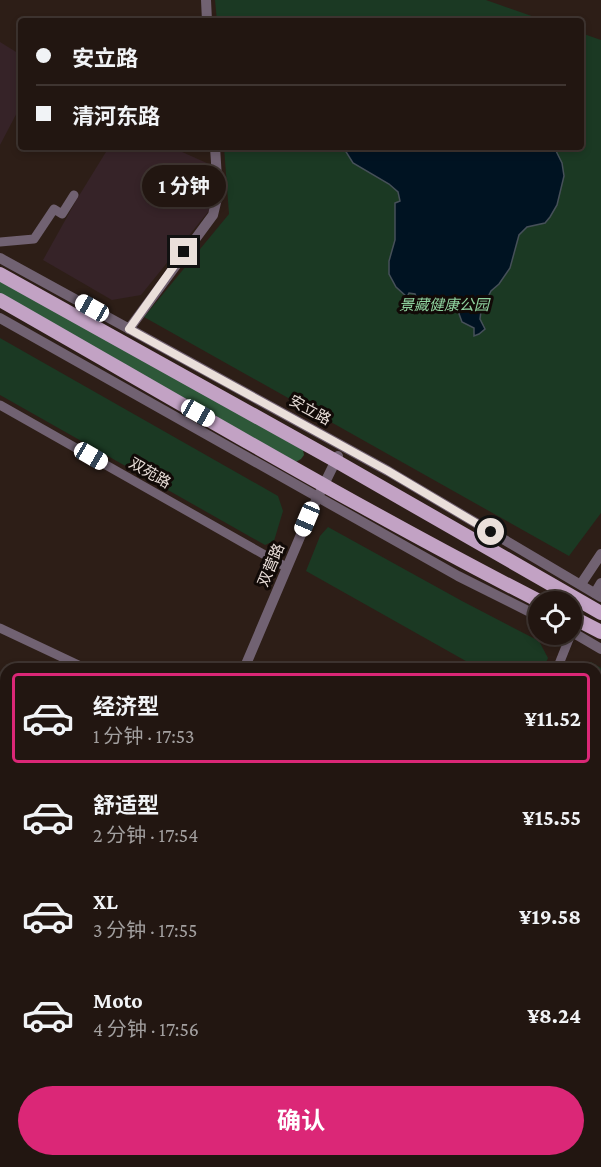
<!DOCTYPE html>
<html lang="zh">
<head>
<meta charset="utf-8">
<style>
  body { margin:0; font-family:"Crimson Pro","Noto Sans SC",serif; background:#2e231f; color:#f1f3f6; height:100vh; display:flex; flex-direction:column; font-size:22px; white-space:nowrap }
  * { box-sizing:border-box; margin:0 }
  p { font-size:20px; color:#a29f9f }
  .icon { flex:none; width:33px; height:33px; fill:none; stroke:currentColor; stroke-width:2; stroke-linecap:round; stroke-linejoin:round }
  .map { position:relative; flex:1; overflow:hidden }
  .panel { position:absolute; left:0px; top:663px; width:602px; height:504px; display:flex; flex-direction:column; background:#221611; border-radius:18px 18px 0 0; box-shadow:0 3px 9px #0003,0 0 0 2px #3f3531 }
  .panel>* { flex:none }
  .hud { position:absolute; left:18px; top:18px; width:566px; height:132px; border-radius:6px; box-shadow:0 3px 9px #0003,0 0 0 2px #3f3531; display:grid; align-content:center; height:132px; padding:0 18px; background:#221611 }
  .tools { position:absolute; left:528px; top:591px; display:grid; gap:12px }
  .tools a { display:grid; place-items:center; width:54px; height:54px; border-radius:50%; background:#221611; box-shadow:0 3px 9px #0003,0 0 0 2px #3f3531; font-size:30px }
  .end { position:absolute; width:27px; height:27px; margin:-14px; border:8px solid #eadfda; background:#111; box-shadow:0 0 0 3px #111 }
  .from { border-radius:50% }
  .bubble { position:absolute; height:42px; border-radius:21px; background:#221611; box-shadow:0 3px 9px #0003,0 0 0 2px #3f3531; font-size:20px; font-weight:700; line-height:42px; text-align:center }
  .car { position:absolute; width:18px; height:36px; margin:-18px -9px; border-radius:8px; box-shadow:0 0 4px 2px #0007; background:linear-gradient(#fff 24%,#345 0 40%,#fff 0 76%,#345 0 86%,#fff 0) }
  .hud b { display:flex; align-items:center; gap:21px; height:57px; font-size:22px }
  .hud b+b { border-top:2px solid #3f3531 }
  .hud i { width:15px; height:15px; background:#f1f3f6 }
  ul { padding:10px 0 0; list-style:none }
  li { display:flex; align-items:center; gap:18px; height:90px; margin:0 12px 9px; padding:0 6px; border:3px solid transparent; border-radius:6px }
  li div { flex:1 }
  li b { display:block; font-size:22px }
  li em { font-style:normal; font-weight:700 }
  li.current { border-color:#db2777 }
  li>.icon { width:54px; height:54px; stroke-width:1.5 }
  .action { display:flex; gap:12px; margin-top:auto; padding:12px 18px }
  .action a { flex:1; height:69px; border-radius:36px; background:#db2777; color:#fff; font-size:24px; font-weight:700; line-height:69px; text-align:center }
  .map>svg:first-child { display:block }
  .commercial { fill:#362328 }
  .green { fill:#1b3923 }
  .forest { fill:#2e5839 }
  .water { fill:#001322; stroke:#465059; stroke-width:1.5 }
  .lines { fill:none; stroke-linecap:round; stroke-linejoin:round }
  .minor { stroke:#716272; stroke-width:9 }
  .tertiary { stroke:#716272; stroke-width:10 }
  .primary { stroke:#c2a2c4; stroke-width:14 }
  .rail { stroke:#afa39d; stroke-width:2 }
  .route { stroke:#eadfda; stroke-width:8 }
  .labels { text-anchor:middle; stroke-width:6; stroke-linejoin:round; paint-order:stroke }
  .park-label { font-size:15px; font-style:italic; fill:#8fd29f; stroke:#110a07 }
  .street-label { font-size:15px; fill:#eadfda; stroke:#110a07 }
</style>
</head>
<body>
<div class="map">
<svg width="601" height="1167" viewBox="0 0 601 1167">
  <rect width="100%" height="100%" fill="#2d1e17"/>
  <g class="commercial">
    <path d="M0 42 21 55V105L0 145Z"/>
    <path d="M109 147H171L209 164 212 207 141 295 112 300 43 260 77 199Z"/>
    <path d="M292 1161H366L365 1167H312Z"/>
    <path d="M378 1161H424L423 1167H376Z"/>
    <path d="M432 1161H563L561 1167H430Z"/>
  </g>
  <g class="green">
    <path d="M215 0H486L546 21H217Z"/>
    <path d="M581 33 601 40V513L569 556 144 317 229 214 224 147H580Z"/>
    <path d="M0 338 278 496 283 511 274 541 265 545 0 395Z"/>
    <path d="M328 527 462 601 539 641 548 658 543 669H480L306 571 320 536Z"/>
    <path d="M591 662 601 668V735L596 732V669H571L572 667Z"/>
  </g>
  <path class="forest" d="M0 279 303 450 304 455 301 459 296 462 0 296Z"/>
  <path class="water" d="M343 147H554L562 163 564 176 557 205 550 217 545 223 527 227 519 235 510 268 499 284 491 291 481 311 480 319 485 329 479 334 474 336V328L462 322 458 311 447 301 436 298 417 299 415 294 409 293 407 297 396 287 389 274V261L395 240V203L400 201 398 192 389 184 353 163Z"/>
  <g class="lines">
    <g class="minor">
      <path d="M0 242 34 239 54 209 62 214 74 195"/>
      <path d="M0 405 286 567"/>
      <path d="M0 628 87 669"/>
      <path d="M557 669 571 634"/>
      <path d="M254 1161 274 1167"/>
      <path d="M156 1167 158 1161"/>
      <path d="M429 1167 431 1161"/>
    </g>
    <g class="tertiary">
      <path d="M206 0 207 21"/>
      <path d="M0 258 388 471 601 597"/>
      <path d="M0 318 458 576 538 616"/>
      <path d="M129 329 213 215 218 194 215 147"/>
      <path d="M581 584 601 554"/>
      <path d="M595 593 601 583"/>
      <path d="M572 632 601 649"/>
      <path d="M244 669 311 511 338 456"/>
      <path d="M596 1096 601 1073"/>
      <path d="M596 1139 601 1116"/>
      <path d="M67 1167 69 1161"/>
      <path d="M579 1167 580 1161"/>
      <path d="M589 1167 590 1161"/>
    </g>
    <g class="primary">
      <path d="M0 274 336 461 601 613"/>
      <path d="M0 300C179 402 357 508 541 602"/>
      <path d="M572 617 601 632"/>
      <path d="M0 937 6 936"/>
      <path d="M0 973 6 972"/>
      <path d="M596 1026H601"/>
      <path d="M596 1059 601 1060"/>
    </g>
    <g class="rail">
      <path d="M0 953 6 952"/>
      <path d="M596 1047H601"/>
    </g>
  </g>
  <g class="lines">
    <path class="route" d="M184 252 129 329 388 471 491 532"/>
  </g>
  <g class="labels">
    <g class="park-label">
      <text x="444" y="310">景藏健康公园</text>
    </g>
    <g class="street-label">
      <text transform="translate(310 410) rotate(29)" y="5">安立路</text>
      <text transform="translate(150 473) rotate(30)" y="5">双苑路</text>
      <text transform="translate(271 565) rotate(-67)" y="5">双营路</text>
    </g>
  </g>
</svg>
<div class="tools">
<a><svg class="icon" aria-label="locate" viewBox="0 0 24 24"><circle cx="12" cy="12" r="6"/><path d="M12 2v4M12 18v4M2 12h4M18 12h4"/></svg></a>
</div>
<i class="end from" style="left:491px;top:532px"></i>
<i class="end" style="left:184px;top:252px"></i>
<div class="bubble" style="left:142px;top:165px;width:84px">1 分钟</div>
<i class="car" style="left:92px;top:308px;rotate:299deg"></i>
<i class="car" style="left:198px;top:413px;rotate:119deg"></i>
<i class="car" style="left:91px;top:456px;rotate:120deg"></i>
<i class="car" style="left:307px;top:519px;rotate:203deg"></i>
<div class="hud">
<b><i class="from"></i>安立路</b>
<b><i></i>清河东路</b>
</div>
<section class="panel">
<ul>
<li class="current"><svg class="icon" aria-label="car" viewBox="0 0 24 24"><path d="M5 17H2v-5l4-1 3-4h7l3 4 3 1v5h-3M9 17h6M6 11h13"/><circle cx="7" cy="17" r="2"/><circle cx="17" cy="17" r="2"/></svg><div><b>经济型</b><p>1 分钟 · 17:53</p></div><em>¥11.52</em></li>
<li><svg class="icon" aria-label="car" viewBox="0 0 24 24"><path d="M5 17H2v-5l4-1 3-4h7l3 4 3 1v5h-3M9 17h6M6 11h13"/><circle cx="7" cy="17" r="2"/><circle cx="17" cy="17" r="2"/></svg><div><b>舒适型</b><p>2 分钟 · 17:54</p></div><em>¥15.55</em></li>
<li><svg class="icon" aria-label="car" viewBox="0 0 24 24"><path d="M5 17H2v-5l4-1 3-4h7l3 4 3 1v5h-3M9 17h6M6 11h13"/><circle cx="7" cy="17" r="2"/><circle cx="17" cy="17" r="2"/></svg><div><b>XL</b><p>3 分钟 · 17:55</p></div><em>¥19.58</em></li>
<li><svg class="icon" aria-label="car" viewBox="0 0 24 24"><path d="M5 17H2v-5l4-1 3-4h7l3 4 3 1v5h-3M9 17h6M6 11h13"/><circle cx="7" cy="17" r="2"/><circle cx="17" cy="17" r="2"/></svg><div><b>Moto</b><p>4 分钟 · 17:56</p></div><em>¥8.24</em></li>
</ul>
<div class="action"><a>确认</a></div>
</section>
</div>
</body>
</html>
